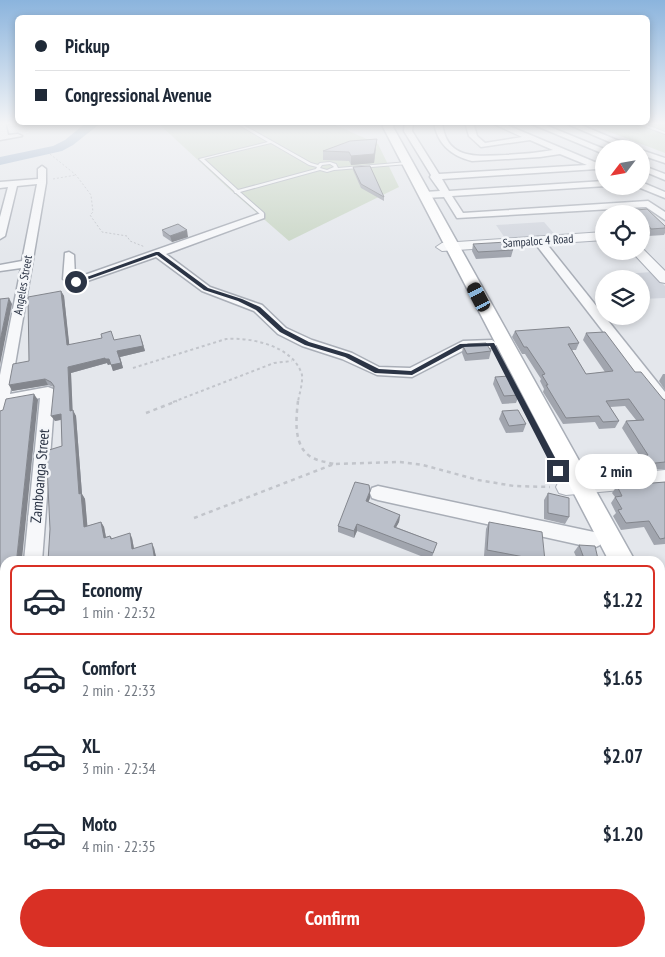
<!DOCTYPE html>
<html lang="en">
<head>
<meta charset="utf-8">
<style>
  body { margin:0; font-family:"PT Sans Narrow",sans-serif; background:#f6f6f7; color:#1f2937; height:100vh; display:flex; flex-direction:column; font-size:19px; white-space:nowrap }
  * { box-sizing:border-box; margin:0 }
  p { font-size:16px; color:#747a83 }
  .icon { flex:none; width:28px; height:28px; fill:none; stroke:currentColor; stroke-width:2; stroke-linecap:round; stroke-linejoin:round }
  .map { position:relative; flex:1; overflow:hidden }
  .sheet { position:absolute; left:0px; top:556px; width:665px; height:401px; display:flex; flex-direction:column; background:#fff; border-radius:15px 15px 0 0; box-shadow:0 2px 8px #0003 }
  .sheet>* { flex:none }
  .hud { position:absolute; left:15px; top:15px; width:635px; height:110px; border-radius:8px; box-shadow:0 2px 8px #0003; display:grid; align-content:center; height:110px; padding:0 20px; background:#fff }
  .needle { width:32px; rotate:239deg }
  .fabs { position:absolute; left:595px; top:140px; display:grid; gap:10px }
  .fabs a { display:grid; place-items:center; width:55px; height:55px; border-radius:50%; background:#fff; box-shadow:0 2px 8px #0003; font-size:25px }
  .end { position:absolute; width:22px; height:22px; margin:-11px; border:6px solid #2b3445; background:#fff; box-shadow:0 0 0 2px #fff }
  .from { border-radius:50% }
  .bubble { position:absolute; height:35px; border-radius:18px; background:#fff; box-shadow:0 2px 8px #0003; font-size:16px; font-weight:800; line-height:35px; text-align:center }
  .car { position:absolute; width:15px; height:30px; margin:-15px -8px; border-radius:6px; box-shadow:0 0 4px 1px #0007; background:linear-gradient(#222 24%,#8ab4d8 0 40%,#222 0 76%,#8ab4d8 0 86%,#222 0) }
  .hud b { display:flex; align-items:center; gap:18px; height:48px; font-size:19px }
  .hud b+b { border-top:1px solid #e0e1e3 }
  .hud i { width:12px; height:12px; background:#1f2937 }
  ul { padding:9px 0 0; list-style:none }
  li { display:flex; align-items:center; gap:15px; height:70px; margin:0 10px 8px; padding:0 10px; border:2px solid transparent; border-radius:8px }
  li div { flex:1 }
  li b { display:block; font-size:19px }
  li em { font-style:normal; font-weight:800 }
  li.active { border-color:#d93025 }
  li>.icon { width:45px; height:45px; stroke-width:1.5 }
  .action { display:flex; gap:10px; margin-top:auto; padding:10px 20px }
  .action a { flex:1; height:58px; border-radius:30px; background:#d93025; color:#fff; font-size:20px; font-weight:800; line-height:58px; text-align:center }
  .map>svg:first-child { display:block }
  .built { fill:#d2d6de }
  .green { fill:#c9d6c5 }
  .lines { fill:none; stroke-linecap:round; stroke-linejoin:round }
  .river { fill:#9fb4cc; fill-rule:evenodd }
  .service-casing { stroke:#a9aeb7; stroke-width:2 }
  .minor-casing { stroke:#a9aeb7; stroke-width:3 }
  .tertiary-casing { stroke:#a9aeb7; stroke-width:2 }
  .secondary-casing { stroke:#a9aeb7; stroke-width:3 }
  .path-far2 { stroke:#c2c5cb; stroke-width:1; stroke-dasharray:2 2; stroke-linecap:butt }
  .path-far1 { stroke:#c2c5cb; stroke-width:2; stroke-dasharray:3 3; stroke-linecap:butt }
  .path { stroke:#c2c5cb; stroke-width:2.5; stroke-dasharray:4 4; stroke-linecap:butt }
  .service { fill:#f7f8fa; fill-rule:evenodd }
  .minor { fill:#f7f8fa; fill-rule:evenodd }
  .tertiary { fill:#f7f8fa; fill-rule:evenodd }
  .secondary { fill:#fff; fill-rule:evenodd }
  .wall { fill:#a1a5ae }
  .shaded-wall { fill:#83868d }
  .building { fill:#bbc0ca; stroke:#83868d }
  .route { fill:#2b3445 }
  .labels { text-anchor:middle; stroke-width:5; stroke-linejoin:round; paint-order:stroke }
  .far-street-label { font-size:12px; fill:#2b3445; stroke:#f4f6f9 }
  .street-label { font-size:15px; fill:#2b3445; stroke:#f4f6f9 }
</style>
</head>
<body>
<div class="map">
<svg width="665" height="957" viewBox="0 0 665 957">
  <rect width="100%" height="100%" fill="#e4e7ec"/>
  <g class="built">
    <path d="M544 222 557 237 507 241 496 225Z"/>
    <path d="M651 272 665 286V298L641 299V279H615L612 275Z"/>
  </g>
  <g class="green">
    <path d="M665 122V153L586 123Z"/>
    <path d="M158 123H331L378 144 399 187 289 241 228 188Z"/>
  </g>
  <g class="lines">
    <path class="river" d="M87 122H102L73 145 62 151 0 165V157L53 146 65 140Z"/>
    <g class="service-casing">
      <g id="service">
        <path d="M224 122H241L240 123 311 163 318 165 320 163 330 162 336 164 338 168 408 162 410 163 408 164 334 170 327 172 320 170 240 192 264 213 263 216 261 217 259 216 260 214 236 193H235L234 191 199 159 268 142 236 123ZM271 143 309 165 317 167 316 169 238 190 204 159ZM330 164 333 166 334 167 327 170 320 168 322 165Z"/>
        <path d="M633 122H639L665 132V134Z"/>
        <path d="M402 952H415L414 957H400Z"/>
      </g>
    </g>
    <g class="minor-casing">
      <g id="minor">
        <path d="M0 122H5L8 135 18 134 22 136 0 140Z"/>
        <path d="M405 122H413L412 131 439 174 587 165 560 154 540 157 472 161C452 156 437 144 434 122H442C446 161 477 156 506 155 521 154 537 153 553 150L530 140 481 147 469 136 465 122H473L477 136 485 143 522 137 490 122H500L597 163 601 167 597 169 442 179 449 191 604 181V186H606L452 196 463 213 648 201 665 212V220L646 207 457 218 444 197 425 198 420 195 425 192 440 191 430 177 431 175 404 131Z"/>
        <path d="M527 122H538L604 149V154Z"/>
        <path d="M563 122H574L638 149H626Z"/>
        <path d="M641 150 665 158V163L641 155Z"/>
        <path d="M641 165 665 174V180L641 170Z"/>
        <path d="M42 166 46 169V183L10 394 48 387 53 389 55 392 42 561H24L40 398 9 404 5 416 0 417V375L21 268 0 271V265L22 261 37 184 17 186 5 236 0 239V217L8 187 0 188V182L38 179V169Z"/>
        <path d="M641 182 665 192V198L638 187 641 186Z"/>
        <path d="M261 213 264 214V218L166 254 210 287 262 305 286 328 312 340 352 353 379 367 410 368 463 341 492 340 498 344 492 348 466 349 412 377 377 375 342 359 302 346 278 334 254 311 202 291 156 257 76 285 63 279 65 253 69 252 74 255 75 277 76 278Z"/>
        <path d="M538 237 542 238 665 392V407L660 405 534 242V238Z"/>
        <path d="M378 486 594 532 600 535 603 540 600 545 594 548 378 500 372 498 370 493 372 488Z"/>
        <path d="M5 646V666L0 667V647Z"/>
        <path d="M5 876V908L0 910V878Z"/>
        <path d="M141 952H176L178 957H143Z"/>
      </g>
    </g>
    <g class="tertiary-casing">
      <g id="tertiary">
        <path d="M604 232V240L442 251 436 247 442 243Z"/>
        <path d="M642 248 665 271V283L660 282 631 251H641Z"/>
        <path d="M665 470V486L566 495 559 493 556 487 559 481 566 479Z"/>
      </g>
    </g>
    <g class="secondary-casing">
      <g id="secondary">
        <path d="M384 122H394L393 127 635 561H609L383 127Z"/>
        <path d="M660 619 665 621V686L660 684Z"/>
      </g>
    </g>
    <g class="path-far2">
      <path d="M50 154 76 175 91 195 93 212 90 215 102 232 127 236 130 241 145 247"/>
      <path d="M53 179 76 175"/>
    </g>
    <g class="path-far1">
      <path d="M133 368 226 339C251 337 294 346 302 375 303 383 299 395 298 402"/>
      <path d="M173 402 274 363 292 361"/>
    </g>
    <g class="path">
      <path d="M298 401C296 419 293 446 311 457 318 461 326 462 334 464"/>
      <path d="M146 413 177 401"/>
      <path d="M194 518 334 464 400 462 423 465 478 480 514 486 550 487"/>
    </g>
    <use href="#service" class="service"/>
    <use href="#minor" class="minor"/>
    <use href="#tertiary" class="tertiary"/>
    <use href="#secondary" class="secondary"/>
  </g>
  <g class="wall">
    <path d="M376 148 374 163 351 165 349 161 323 160V151Z"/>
    <path d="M353 167 384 197V201L361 188 353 170Z"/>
    <path d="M647 209 665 226V233L664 235 648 236 645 233H641V214H605L606 213Z"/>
    <path d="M162 230 188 237 172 242 163 236Z"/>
    <path d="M473 244 513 250 511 257 476 259 472 251Z"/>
    <path d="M61 291 64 296 69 345 114 340H142L145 351 120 357 123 368 113 371 111 364 108 365 107 363 71 373 72 410 76 416 82 494 85 499 87 526 101 522 104 527 106 537 110 536 112 538H132L134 549 154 548 157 561H48L62 446 61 420 55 421 54 387 48 385 12 391 29 361Z"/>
    <path d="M515 331 579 343 576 350H572L586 374 605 372 583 340 586 333 635 372 663 399 665 400V469L642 470 636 463 640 457 622 428 626 421 636 420 625 406 610 407 619 421 615 428 599 429 595 422 563 424 543 392 544 389 540 381 541 379 525 354H522L512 337Z"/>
    <path d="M463 346 491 351 489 359 465 361 462 353Z"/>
    <path d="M663 374H665V390L659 381Z"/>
    <path d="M495 377 519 395 516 403 502 404 493 384Z"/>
    <path d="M502 411 526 424 523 432 506 433 499 419Z"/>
    <path d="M665 482V544L654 545 644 527 621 530 613 516 616 513 611 503 615 497 612 493 617 486Z"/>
    <path d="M548 493 569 517 565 524 544 519V500Z"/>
    <path d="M370 498 368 502 400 515 399 522 396 527 437 543 431 560 357 531 354 538 338 532V526Z"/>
    <path d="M489 522 545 561H509L484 556 486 529Z"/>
    <path d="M579 545 598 559 608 561H578L574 552Z"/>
    <path d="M665 688V767H662L660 762V689Z"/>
  </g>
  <g class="shaded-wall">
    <path d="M377 139 374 163 351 165V156Z"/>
    <path d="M187 230 188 237 172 242 170 236Z"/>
    <path d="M61 291 64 296 70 351 67 345Z"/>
    <path d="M9 298 12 304 0 365V341Z"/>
    <path d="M140 335 145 351 120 357 123 368 113 371 111 365 117 351Z"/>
    <path d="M105 358 109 359 111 364 108 365 107 363 71 373 73 417 70 411 68 367Z"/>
    <path d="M45 379 48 385 12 391 9 385Z"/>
    <path d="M34 394 38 400 22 559 24 561H21L17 556Z"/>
    <path d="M73 410 76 416 82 494 85 499 88 532 84 527 79 494Z"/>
    <path d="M61 414 64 419 55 421 51 416Z"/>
    <path d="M370 491V498L366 508V501Z"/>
    <path d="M400 515 399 522 393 533 394 527Z"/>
    <path d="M101 522 104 527 107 543 104 538Z"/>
    <path d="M357 524V531L354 538V531Z"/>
    <path d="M130 533 132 538 135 554 132 549Z"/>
    <path d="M152 543 154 548 157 561H155Z"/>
    <path d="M5 637V643L0 644V638Z"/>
    <path d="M5 692V752L0 799V736Z"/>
    <path d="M0 940 5 943V950L0 947Z"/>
    <path d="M9 952H21L29 957H17Z"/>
    <path d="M130 952H139L141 957H135Z"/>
    <path d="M237 952H244L254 957H248Z"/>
  </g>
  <g class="building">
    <path d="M377 139 374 154 351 156 349 152 323 151 350 141Z"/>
    <path d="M370 166 384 197 361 184 353 167Z"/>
    <path d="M647 209 665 226V228L651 229 649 226 641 227V214H607L606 213Z"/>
    <path d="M178 224 187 230 170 236 162 230Z"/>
    <path d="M507 242 513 250 478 252 473 244Z"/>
    <path d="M61 291 67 345 102 338 101 334 111 331 114 340 140 335 143 346 117 351 121 363 111 365 109 359H105V358L68 367 70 411 73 410 79 494 81 493 84 527 101 522 104 538 110 536 111 539 130 533 132 549 152 543 155 561H48L50 529 47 466 49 450 62 446 61 414 51 416 54 386 51 382 45 379 9 385 13 364 29 361 28 297Z"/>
    <path d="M9 298 0 341V299Z"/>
    <path d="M569 327 579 343 568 344 586 374 613 371 586 333 605 332 635 372H641L663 399 665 400V462L646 464 641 456 648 455 626 421 644 420 629 399 606 401 619 421 603 422 599 416 566 418 546 385H548L542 375 545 374 527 347H524L515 331Z"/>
    <path d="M486 343 491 351 467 354 463 346 468 344Z"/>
    <path d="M509 376 519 395 504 396 495 377Z"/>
    <path d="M34 394 17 556 21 558V561H5V637L0 638V411L3 410 6 399Z"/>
    <path d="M518 410 526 424 509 426 502 411Z"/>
    <path d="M355 482 369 485 370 491 366 501 400 515 394 527 437 543 433 553 357 524 354 531 338 526Z"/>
    <path d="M665 482V538L660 539 649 521 626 523 618 510 622 509 615 497 622 496 617 486Z"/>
    <path d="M548 493 569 498V517L548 513Z"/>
    <path d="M489 522 542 532 545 561H524V557L487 550Z"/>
    <path d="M579 545 595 546 598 559H607L608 561H585Z"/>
    <path d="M5 661V692L0 736V663Z"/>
    <path d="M665 688V752L660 741H663L660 731V712H662L660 708V689Z"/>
    <path d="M5 898V916L0 913V906Z"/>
    <path d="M0 947 5 950V952H9L17 957H0Z"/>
    <path d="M86 952H130L133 954 135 957H84Z"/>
    <path d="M173 952H237L248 957H174Z"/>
  </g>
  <linearGradient id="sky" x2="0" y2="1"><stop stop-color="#8bb4dd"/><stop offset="0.48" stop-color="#f3f4f6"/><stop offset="1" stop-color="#f3f4f6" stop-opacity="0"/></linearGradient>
  <rect width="665" height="256" fill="url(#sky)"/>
  <path class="route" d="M156 252H159L208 288 242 299 260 307 284 329 309 342 349 354 379 369 411 371 460 344 494 343 562 471 561 473H555L490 346 464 347 412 375 375 373 345 357 305 345 280 332 256 310 238 301 204 290 157 255 78 283 73 282Z"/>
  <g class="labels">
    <g class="far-street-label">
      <text transform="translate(538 241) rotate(-4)" y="4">Sampaloc 4 Road</text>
      <text transform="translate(23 285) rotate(-80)" y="4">Angeles Street</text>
    </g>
    <g class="street-label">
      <text transform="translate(40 476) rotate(-85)" y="5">Zamboanga Street</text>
    </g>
  </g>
</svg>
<div class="fabs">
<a><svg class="needle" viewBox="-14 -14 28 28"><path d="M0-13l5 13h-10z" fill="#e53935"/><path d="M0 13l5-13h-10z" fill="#747a83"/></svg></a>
<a><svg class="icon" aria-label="locate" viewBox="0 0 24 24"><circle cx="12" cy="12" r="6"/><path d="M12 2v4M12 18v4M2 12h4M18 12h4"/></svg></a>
<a><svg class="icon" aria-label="layers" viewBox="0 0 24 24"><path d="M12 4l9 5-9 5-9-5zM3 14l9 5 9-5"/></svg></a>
</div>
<i class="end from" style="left:76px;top:282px"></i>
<i class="end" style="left:558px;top:471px"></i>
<div class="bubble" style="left:575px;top:454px;width:82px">2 min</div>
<i class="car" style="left:479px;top:297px;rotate:332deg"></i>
<div class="hud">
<b><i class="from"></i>Pickup</b>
<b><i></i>Congressional Avenue</b>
</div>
<section class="sheet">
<ul>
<li class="active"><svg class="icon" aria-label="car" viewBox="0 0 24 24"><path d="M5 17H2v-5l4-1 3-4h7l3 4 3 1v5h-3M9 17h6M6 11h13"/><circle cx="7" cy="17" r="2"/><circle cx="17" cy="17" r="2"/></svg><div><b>Economy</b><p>1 min · 22:32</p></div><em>$1.22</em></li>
<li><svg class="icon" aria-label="car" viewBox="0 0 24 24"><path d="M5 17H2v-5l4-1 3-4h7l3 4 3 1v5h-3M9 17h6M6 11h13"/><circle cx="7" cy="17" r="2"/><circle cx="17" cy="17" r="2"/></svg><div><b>Comfort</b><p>2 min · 22:33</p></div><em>$1.65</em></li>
<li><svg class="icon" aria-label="car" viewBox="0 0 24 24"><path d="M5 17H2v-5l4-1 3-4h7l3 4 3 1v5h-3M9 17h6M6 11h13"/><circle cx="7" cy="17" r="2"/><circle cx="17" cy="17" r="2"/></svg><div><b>XL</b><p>3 min · 22:34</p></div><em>$2.07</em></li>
<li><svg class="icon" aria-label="car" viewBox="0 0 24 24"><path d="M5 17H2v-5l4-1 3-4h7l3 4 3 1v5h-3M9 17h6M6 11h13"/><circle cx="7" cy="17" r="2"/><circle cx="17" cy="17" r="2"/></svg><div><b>Moto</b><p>4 min · 22:35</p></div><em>$1.20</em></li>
</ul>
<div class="action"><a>Confirm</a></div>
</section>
</div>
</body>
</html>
